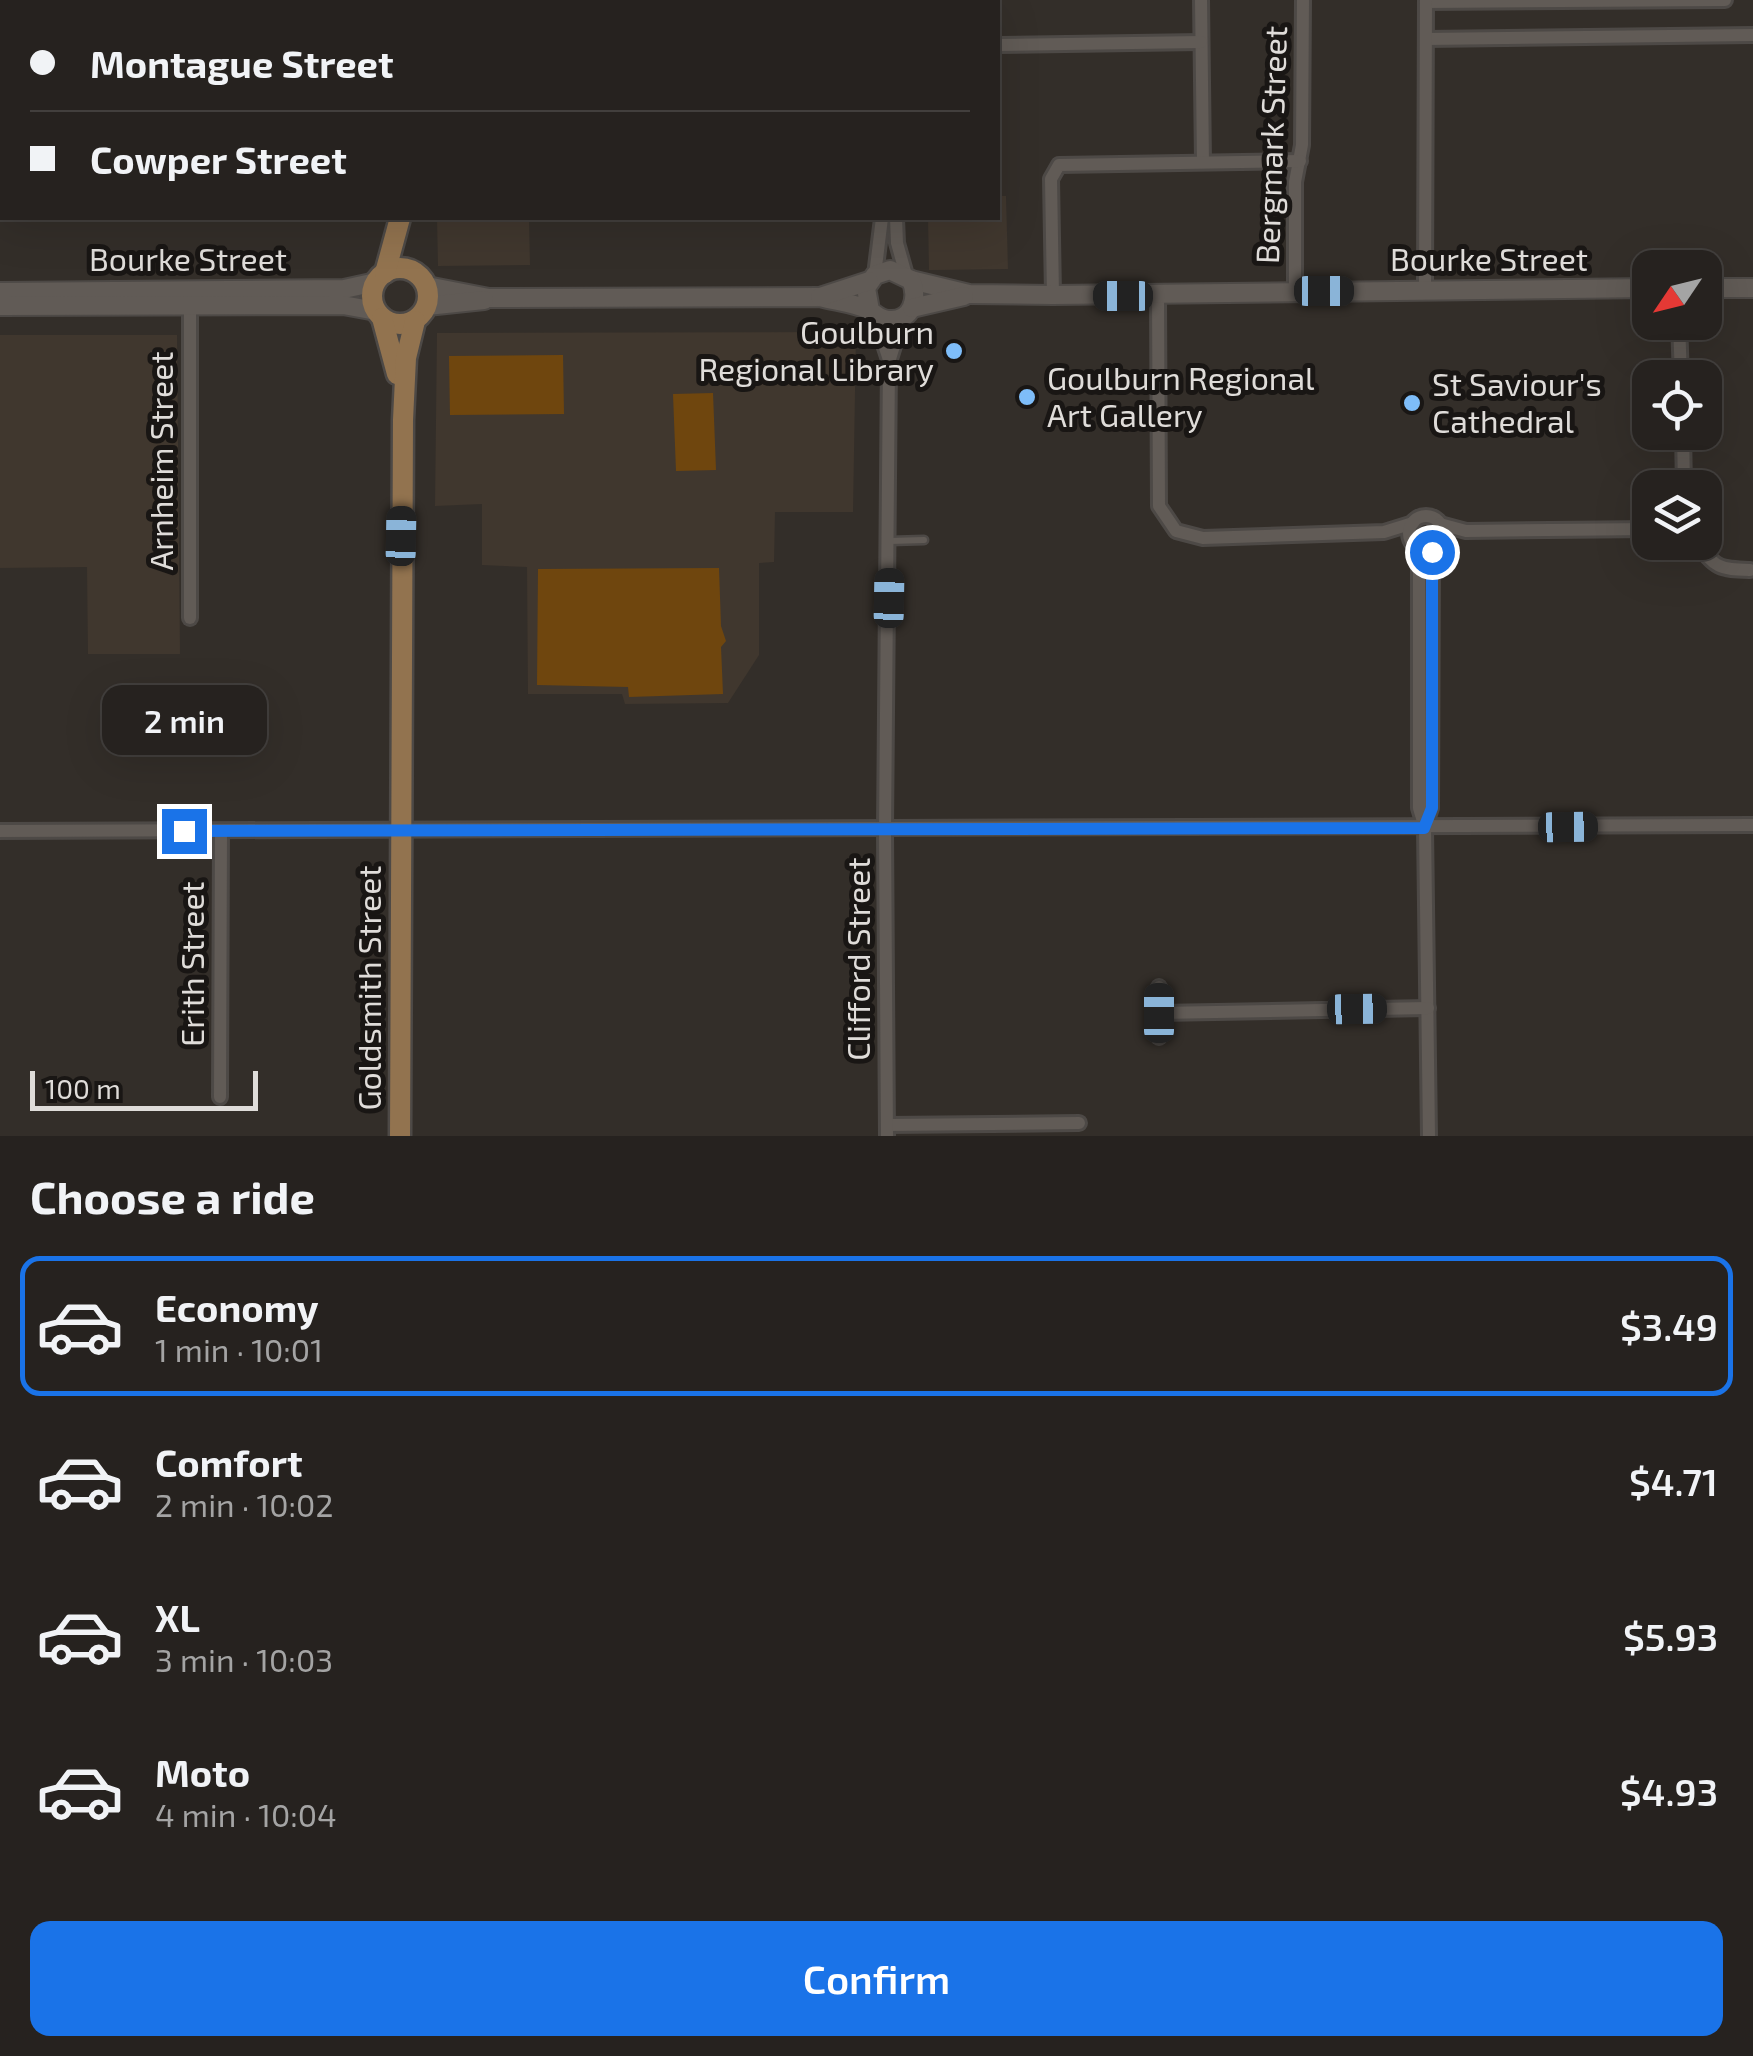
<!DOCTYPE html>
<html lang="en">
<head>
<meta charset="utf-8">
<style>
  body { margin:0; font-family:"Exo 2",sans-serif; background:#322f2c; color:#f1f3f6; height:100vh; display:flex; flex-direction:column; font-size:38px; white-space:nowrap }
  * { box-sizing:border-box; margin:0 }
  p { font-size:32px; color:#a4a4a4 }
  .icon { flex:none; width:55px; height:55px; fill:none; stroke:currentColor; stroke-width:2; stroke-linecap:round; stroke-linejoin:round }
  .map { position:relative; height:1136px; overflow:hidden }
  .panel { display:flex; flex-direction:column; background:#26221f; flex:1 }
  .panel>* { flex:none }
  .hud { position:absolute; left:0px; top:0px; width:1000px; height:220px; box-shadow:0 10px 40px #0002,0 0 0 2px #423f3d; display:grid; align-content:center; height:220px; padding:0 30px; background:#26221f }
  .needle { width:65px; rotate:235deg }
  .tools { position:absolute; left:1632px; top:250px; display:grid; gap:20px }
  .tools a { display:grid; place-items:center; width:90px; height:90px; border-radius:20px; background:#26221f; box-shadow:0 10px 40px #0002,0 0 0 2px #423f3d; font-size:50px }
  .scale { position:absolute; left:30px; bottom:25px; width:228px; box-sizing:border-box; padding-left:10px; border:5px solid #dfdcd9; border-top:0; font-size:28px; line-height:35px; white-space:nowrap; color:#dfdcd9; -webkit-text-stroke:8px #191614; paint-order:stroke }
  .end { position:absolute; width:45px; height:45px; margin:-22px; border:12px solid #1a73e8; background:#fff; box-shadow:0 0 0 5px #fff }
  .from { border-radius:50% }
  .bubble { position:absolute; height:70px; border-radius:20px; background:#26221f; box-shadow:0 10px 40px #0002,0 0 0 2px #423f3d; font-size:32px; font-weight:600; line-height:70px; text-align:center }
  .car { position:absolute; width:30px; height:60px; margin:-30px -15px; border-radius:12px; box-shadow:0 0 8px 2px #0007; background:linear-gradient(#222 24%,#8ab4d8 0 40%,#222 0 76%,#8ab4d8 0 86%,#222 0) }
  .hud b { display:flex; align-items:center; gap:35px; height:95px; font-size:38px }
  .hud b+b { border-top:2px solid #423f3d }
  .hud i { width:25px; height:25px; background:#f1f3f6 }
  ul { padding:0; list-style:none }
  li { display:flex; align-items:center; gap:30px; height:140px; margin:0 20px 15px; padding:0 10px; border:5px solid transparent; border-radius:20px }
  li div { flex:1 }
  li b { display:block; font-size:38px }
  li em { font-style:normal; font-weight:600 }
  li.on { border-color:#1a73e8 }
  li>.icon { width:90px; height:90px; stroke-width:1.5 }
  h2 { padding:0 30px; font-size:45px; line-height:120px }
  .cta { display:flex; gap:20px; margin-top:auto; padding:20px 30px }
  .cta a { flex:1; height:115px; border-radius:20px; background:#1a73e8; color:#fff; font-size:40px; font-weight:600; line-height:115px; text-align:center }
  .map>svg:first-child { display:block }
  .built { fill:#40372e }
  .green { fill:#6f460e }
  .lines { fill:none; stroke-linecap:round; stroke-linejoin:round }
  .lane-casing { stroke:#4d4946; stroke-width:11 }
  .street-casing { stroke:#4d4946; stroke-width:18 }
  .secondary-casing { stroke:#4d4946; stroke-width:22 }
  .primary-casing { stroke:#4d4946; stroke-width:25 }
  .lane { stroke:#615b56; stroke-width:6 }
  .street { stroke:#615b56; stroke-width:12 }
  .secondary { stroke:#615b56; stroke-width:18 }
  .primary { stroke:#92734f; stroke-width:20 }
  .route { stroke:#1a73e8; stroke-width:12 }
  .poi-dot { fill:#7ebdf9; stroke:#191614; stroke-width:4 }
  .labels { text-anchor:middle; stroke-width:10; stroke-linejoin:round; paint-order:stroke }
  .street-label { font-size:32px; fill:#dfdcd9; stroke:#191614 }
  .poi-label { font-size:32px; fill:#dfdcd9; stroke:#191614; text-anchor:start }
</style>
</head>
<body>
<div class="map">
<svg width="1753" height="1136" viewBox="0 0 1753 1136">
  <rect width="100%" height="100%" fill="#332e29"/>
  <g class="built">
    <rect x="436" y="0" width="427" height="2"/>
    <path d="M998 196H1006L1008 269 929 270 928 218H998Z"/>
    <path d="M437 218H529L530 265 438 266Z"/>
    <path d="M856 332 853 512H775L774 562 759 563V655L728 703 625 704 622 694H528L527 567 482 565V504L435 506 437 333Z"/>
    <path d="M177 335 180 654H88L87 567 0 568V335Z"/>
  </g>
  <g class="green">
    <path d="M563 355 564 414 450 415 449 356Z"/>
    <path d="M713 393 716 470 676 471 673 394Z"/>
    <path d="M719 568 721 626 726 641 721 647 723 694 629 697 628 687 537 685 538 569Z"/>
  </g>
  <g class="lines">
    <g class="lane-casing">
      <g id="lane">
        <path d="M678 0V2"/>
        <path d="M890 541 924 540"/>
      </g>
    </g>
    <g class="street-casing">
      <g id="street">
        <path d="M1201 0 1203 162"/>
        <path d="M881 2V0"/>
        <path d="M894 2V0"/>
        <path d="M1426 2 1725 0"/>
        <path d="M1426 39 1753 35"/>
        <path d="M998 45 1201 42"/>
        <path d="M0 178 2 177"/>
        <path d="M896 218 897 243 906 275"/>
        <path d="M875 275 882 218"/>
        <path d="M1425 289 1426 0"/>
        <path d="M1295 291V182L1302 145 1303 0"/>
        <path d="M1053 295 1051 179 1059 165 1300 161"/>
        <path d="M1158 295 1159 506 1176 531 1203 538 1384 532 1413 523"/>
        <path d="M874 314 889 360"/>
        <path d="M1679 322 1681 378"/>
        <path d="M1683 432 1684 488"/>
        <circle cx="1426" cy="533" r="17"/>
        <path d="M1440 524 1466 531 1650 529"/>
        <path d="M1697 542C1715 569 1720 569 1750 570"/>
        <path d="M1419 549V808L1425 828 1429 1136"/>
        <path d="M190 618V305"/>
        <path d="M1425 826 1431 808 1432 549"/>
        <path d="M0 831 1753 825"/>
        <path d="M1159 987V1037"/>
        <path d="M1159 1013 1428 1008"/>
        <path d="M220 1097 221 831"/>
        <path d="M887 1125 1079 1123"/>
        <path d="M887 1136 885 830 889 362 903 317"/>
      </g>
    </g>
    <g class="secondary-casing">
      <g id="secondary">
        <path d="M911 280 969 294 1053 295 1650 288"/>
        <path d="M427 286 489 298 820 297C835 301 853 303 867 309 875 313 879 320 889 320 912 322 919 298 911 280L890 270 875 275 866 288 870 310"/>
        <path d="M1705 288H1753"/>
        <path d="M0 292 344 289 376 282"/>
        <path d="M820 297 869 281"/>
        <path d="M0 306 343 305 376 311"/>
        <path d="M427 306 484 300"/>
        <path d="M912 308 964 296"/>
      </g>
    </g>
    <g class="primary-casing">
      <g id="primary">
        <path d="M400 2V0"/>
        <circle cx="400" cy="296" r="28"/>
        <path d="M385 273 400 218"/>
        <path d="M382 318 397 374"/>
        <path d="M400 1136 403 420 406 358 415 321"/>
      </g>
    </g>
    <use href="#lane" class="lane"/>
    <use href="#street" class="street"/>
    <use href="#secondary" class="secondary"/>
    <use href="#primary" class="primary"/>
  </g>
  <g class="lines">
    <path class="route" d="M184 831 1424 828 1432 808V552"/>
  </g>
  <g class="poi-dot">
    <circle cx="954" cy="351" r="10"/>
    <circle cx="1027" cy="397" r="10"/>
    <circle cx="1412" cy="403" r="10"/>
  </g>
  <g class="labels">
    <g class="street-label">
      <text transform="translate(1272 145) rotate(-88)" y="11">Bergmark Street</text>
      <text x="188" y="271">Bourke Street</text>
      <text x="1489" y="271">Bourke Street</text>
      <text transform="translate(162 461) rotate(-90)" y="11">Arnheim Street</text>
      <text transform="translate(859 959) rotate(-90)" y="11">Clifford Street</text>
      <text transform="translate(193 964) rotate(-90)" y="11">Erith Street</text>
      <text transform="translate(370 988) rotate(-90)" y="11">Goldsmith Street</text>
    </g>
    <g class="poi-label">
      <text x="934" y="344" text-anchor="end">Goulburn<tspan x="934" dy="37">Regional Library</tspan></text>
      <text x="1047" y="390">Goulburn Regional<tspan x="1047" dy="37">Art Gallery</tspan></text>
      <text x="1432" y="396">St Saviour's<tspan x="1432" dy="37">Cathedral</tspan></text>
    </g>
  </g>
</svg>
<div class="tools">
<a><svg class="needle" viewBox="-14 -14 28 28"><path d="M0-13l5 13h-10z" fill="#e53935"/><path d="M0 13l5-13h-10z" fill="#a4a4a4"/></svg></a>
<a><svg class="icon" aria-label="locate" viewBox="0 0 24 24"><circle cx="12" cy="12" r="6"/><path d="M12 2v4M12 18v4M2 12h4M18 12h4"/></svg></a>
<a><svg class="icon" aria-label="layers" viewBox="0 0 24 24"><path d="M12 4l9 5-9 5-9-5zM3 14l9 5 9-5"/></svg></a>
</div>
<div class="scale">100 m</div>
<i class="end from" style="left:1432px;top:552px"></i>
<i class="end" style="left:184px;top:831px"></i>
<div class="bubble" style="left:102px;top:685px;width:165px">2 min</div>
<i class="car" style="left:1324px;top:291px;rotate:90deg"></i>
<i class="car" style="left:1123px;top:296px;rotate:270deg"></i>
<i class="car" style="left:401px;top:536px;rotate:1deg"></i>
<i class="car" style="left:889px;top:598px;rotate:1deg"></i>
<i class="car" style="left:1568px;top:827px;rotate:89deg"></i>
<i class="car" style="left:1357px;top:1009px;rotate:89deg"></i>
<i class="car" style="left:1159px;top:1013px;rotate:0deg"></i>
<div class="hud">
<b><i class="from"></i>Montague Street</b>
<b><i></i>Cowper Street</b>
</div>
</div>
<section class="panel">
<h2>Choose a ride</h2>
<ul>
<li class="on"><svg class="icon" aria-label="car" viewBox="0 0 24 24"><path d="M5 17H2v-5l4-1 3-4h7l3 4 3 1v5h-3M9 17h6M6 11h13"/><circle cx="7" cy="17" r="2"/><circle cx="17" cy="17" r="2"/></svg><div><b>Economy</b><p>1 min · 10:01</p></div><em>$3.49</em></li>
<li><svg class="icon" aria-label="car" viewBox="0 0 24 24"><path d="M5 17H2v-5l4-1 3-4h7l3 4 3 1v5h-3M9 17h6M6 11h13"/><circle cx="7" cy="17" r="2"/><circle cx="17" cy="17" r="2"/></svg><div><b>Comfort</b><p>2 min · 10:02</p></div><em>$4.71</em></li>
<li><svg class="icon" aria-label="car" viewBox="0 0 24 24"><path d="M5 17H2v-5l4-1 3-4h7l3 4 3 1v5h-3M9 17h6M6 11h13"/><circle cx="7" cy="17" r="2"/><circle cx="17" cy="17" r="2"/></svg><div><b>XL</b><p>3 min · 10:03</p></div><em>$5.93</em></li>
<li><svg class="icon" aria-label="car" viewBox="0 0 24 24"><path d="M5 17H2v-5l4-1 3-4h7l3 4 3 1v5h-3M9 17h6M6 11h13"/><circle cx="7" cy="17" r="2"/><circle cx="17" cy="17" r="2"/></svg><div><b>Moto</b><p>4 min · 10:04</p></div><em>$4.93</em></li>
</ul>
<div class="cta"><a>Confirm</a></div>
</section>
</body>
</html>
